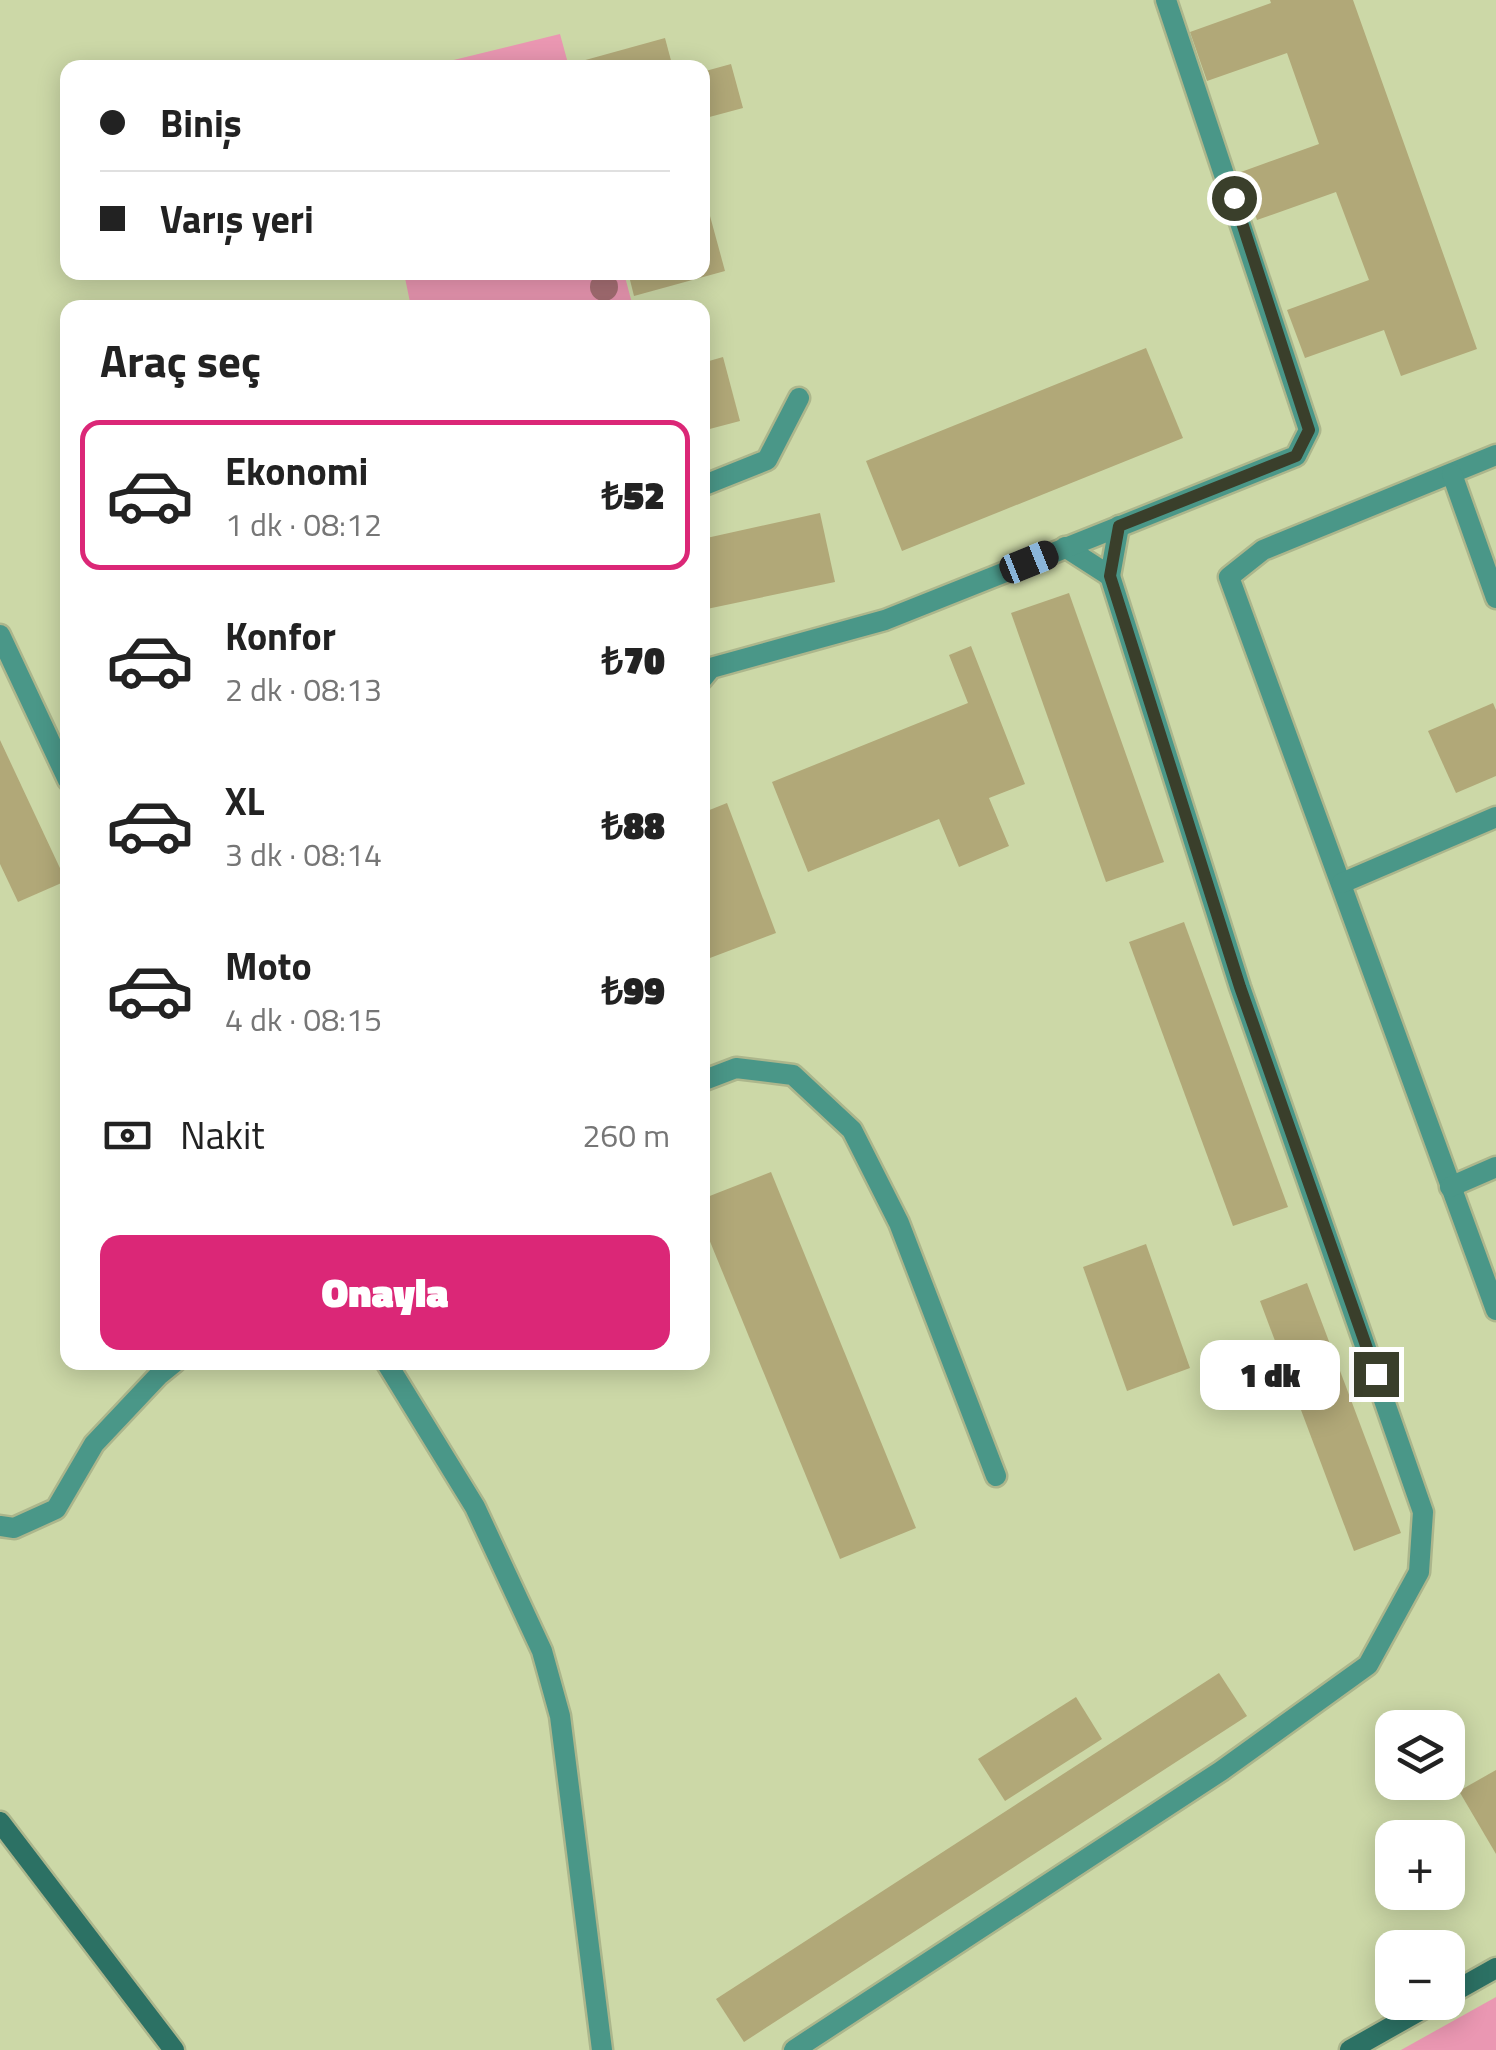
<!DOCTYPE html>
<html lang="tr">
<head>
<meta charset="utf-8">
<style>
  body { margin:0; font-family:"Titillium Web",sans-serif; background:#f2f2f2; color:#222; height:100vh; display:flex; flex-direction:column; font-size:38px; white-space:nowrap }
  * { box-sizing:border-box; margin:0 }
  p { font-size:32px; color:#767676 }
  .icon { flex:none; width:55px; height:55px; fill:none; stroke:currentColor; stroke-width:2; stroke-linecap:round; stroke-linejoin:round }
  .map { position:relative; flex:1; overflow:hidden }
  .panel { position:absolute; left:60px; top:300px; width:650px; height:1070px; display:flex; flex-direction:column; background:#fff; border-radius:20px; box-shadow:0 5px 25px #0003 }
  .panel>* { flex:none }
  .top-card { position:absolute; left:60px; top:60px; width:650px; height:220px; border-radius:20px; box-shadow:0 5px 25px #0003; display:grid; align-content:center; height:220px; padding:0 40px; background:#fff }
  .tools { position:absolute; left:1375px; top:1710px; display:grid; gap:20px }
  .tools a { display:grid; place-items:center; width:90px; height:90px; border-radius:20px; background:#fff; box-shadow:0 5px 25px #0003; font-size:50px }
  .end { position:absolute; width:45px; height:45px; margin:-22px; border:12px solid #3a3f2b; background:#fff; box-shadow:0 0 0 5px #fff }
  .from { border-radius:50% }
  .bubble { position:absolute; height:70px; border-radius:20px; background:#fff; box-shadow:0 5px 25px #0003; font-size:32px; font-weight:800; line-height:70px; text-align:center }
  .car { position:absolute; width:30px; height:60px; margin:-30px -15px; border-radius:12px; box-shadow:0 0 8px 2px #0007; background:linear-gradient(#222 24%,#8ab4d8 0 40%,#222 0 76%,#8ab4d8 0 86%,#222 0) }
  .top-card b { display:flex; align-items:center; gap:35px; height:95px; font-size:38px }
  .top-card b+b { border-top:2px solid #e0e0e0 }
  .top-card i { width:25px; height:25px; background:#222 }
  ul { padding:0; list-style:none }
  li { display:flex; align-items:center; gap:30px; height:150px; margin:0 20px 15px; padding:0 20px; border:5px solid transparent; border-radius:20px }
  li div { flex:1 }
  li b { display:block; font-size:38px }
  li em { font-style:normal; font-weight:800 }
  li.on { border-color:#db2777 }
  li>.icon { width:90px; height:90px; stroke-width:1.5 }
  h2 { padding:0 40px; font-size:45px; line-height:120px }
  .pay { display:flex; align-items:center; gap:25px; height:110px; padding:0 40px; font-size:38px }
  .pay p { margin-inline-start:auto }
  .primary-button { display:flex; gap:20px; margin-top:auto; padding:20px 40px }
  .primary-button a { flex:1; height:115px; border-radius:20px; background:#db2777; color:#fff; font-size:40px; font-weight:800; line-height:115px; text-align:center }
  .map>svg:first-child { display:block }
  .green { fill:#ea97b2 }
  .building { fill:#b1a878 }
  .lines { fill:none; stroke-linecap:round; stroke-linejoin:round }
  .street-casing { stroke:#acb68c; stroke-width:25 }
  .secondary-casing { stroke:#acb68c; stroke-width:25 }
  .street { stroke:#4a9788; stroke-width:20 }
  .secondary { stroke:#2c7164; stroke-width:20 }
  .tree { fill:#a66f74 }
  .route { stroke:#3a3f2b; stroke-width:12 }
</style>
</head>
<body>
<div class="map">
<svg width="1496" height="2050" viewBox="0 0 1496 2050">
  <rect width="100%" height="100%" fill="#ccd8a7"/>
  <g class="green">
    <path d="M560 34 569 67H425Z"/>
    <path d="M404 273H624L633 307H411Z"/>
    <path d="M1496 1997V2050H1401Z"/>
  </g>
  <g class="building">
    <path d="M1270 0H1353L1477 349 1401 376 1384 330 1305 358 1287 310 1369 280 1336 192 1257 220 1241 172 1319 144 1287 53 1207 81 1190 32 1271 3Z"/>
    <path d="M665 38 673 68H572L571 64Z"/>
    <path d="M731 64 743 108 702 119V72Z"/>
    <path d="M704 194 725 271 634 296 628 272H702Z"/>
    <path d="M1146 348 1183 438 902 551 866 461Z"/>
    <path d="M723 357 740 421 702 431V363Z"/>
    <path d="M820 513 835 582 702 610V539Z"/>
    <path d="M1069 593 1164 862 1106 882 1011 613Z"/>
    <path d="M971 646 1025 784 989 798 1009 846 959 867 939 819 808 872 772 782 968 703 949 655Z"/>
    <path d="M1493 703 1496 710V776L1456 793 1428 731Z"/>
    <path d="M0 740 66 881 18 902 0 864Z"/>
    <path d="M727 803 776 933 702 961V813Z"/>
    <path d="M1184 922 1288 1207 1233 1226 1129 942Z"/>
    <path d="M771 1172 916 1528 840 1559 702 1222V1199Z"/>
    <path d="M1146 1244 1190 1368 1127 1391 1083 1267Z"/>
    <path d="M1307 1283 1401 1533 1354 1551 1260 1301Z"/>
    <path d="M1219 1673 1247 1716 744 2042 716 1999Z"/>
    <path d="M1076 1697 1102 1739 1005 1801 978 1759Z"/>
    <path d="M1496 1770V1854L1459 1791Z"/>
  </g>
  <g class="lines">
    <g class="street-casing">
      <g id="street">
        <path d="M1496 455 1263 550 1229 577 1496 1310"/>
        <path d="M1452 474 1496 598"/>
        <path d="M702 486 767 460 799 398"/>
        <path d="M1065 547 1110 576 1119 526"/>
        <path d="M0 635 68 780"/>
        <path d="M702 679 711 668 885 620 1296 456 1309 430 1166 0"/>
        <path d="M1342 883 1496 817"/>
        <path d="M702 1081 736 1068 793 1075 852 1130 899 1223 996 1476"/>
        <path d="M1450 1187 1496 1167"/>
        <path d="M386 1362 475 1507 542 1651 560 1716 602 2050"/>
        <path d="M0 1526 14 1528 56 1509 94 1444 159 1375 175 1362"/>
        <path d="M794 2050 1221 1771 1368 1665 1419 1572 1423 1512 1240 987 1110 576"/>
      </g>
    </g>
    <g class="secondary-casing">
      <g id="secondary">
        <path d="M0 1822 174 2050"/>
        <path d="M1448 1995 1496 1968"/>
        <path d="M1350 2050 1435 2002"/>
      </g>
    </g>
    <use href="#street" class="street"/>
    <use href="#secondary" class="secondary"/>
  </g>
  <circle class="tree" cx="604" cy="287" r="14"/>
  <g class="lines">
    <path class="route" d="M1234 198 1309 430 1296 456 1119 526 1110 576 1240 987 1376 1374"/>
  </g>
</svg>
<div class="tools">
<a><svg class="icon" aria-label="layers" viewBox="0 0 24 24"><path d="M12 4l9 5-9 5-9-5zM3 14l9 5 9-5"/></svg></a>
<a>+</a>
<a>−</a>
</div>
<i class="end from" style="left:1234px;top:198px"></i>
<i class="end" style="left:1376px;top:1374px"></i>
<div class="bubble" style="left:1200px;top:1340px;width:140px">1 dk</div>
<i class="car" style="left:1029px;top:562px;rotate:68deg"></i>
<div class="top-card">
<b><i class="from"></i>Biniş</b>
<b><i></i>Varış yeri</b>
</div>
<section class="panel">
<h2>Araç seç</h2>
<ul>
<li class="on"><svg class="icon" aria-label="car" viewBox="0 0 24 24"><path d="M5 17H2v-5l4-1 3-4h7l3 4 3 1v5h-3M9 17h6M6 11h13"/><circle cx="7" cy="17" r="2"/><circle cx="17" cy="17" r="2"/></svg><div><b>Ekonomi</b><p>1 dk · 08:12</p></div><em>₺52</em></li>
<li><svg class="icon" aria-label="car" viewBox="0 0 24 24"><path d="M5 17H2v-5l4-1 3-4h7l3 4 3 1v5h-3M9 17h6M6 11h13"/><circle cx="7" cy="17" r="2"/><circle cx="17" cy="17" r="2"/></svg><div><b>Konfor</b><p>2 dk · 08:13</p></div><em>₺70</em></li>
<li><svg class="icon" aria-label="car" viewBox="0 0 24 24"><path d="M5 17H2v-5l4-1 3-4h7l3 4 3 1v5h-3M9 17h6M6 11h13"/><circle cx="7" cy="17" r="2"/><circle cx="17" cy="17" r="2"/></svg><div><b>XL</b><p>3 dk · 08:14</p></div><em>₺88</em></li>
<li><svg class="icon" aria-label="car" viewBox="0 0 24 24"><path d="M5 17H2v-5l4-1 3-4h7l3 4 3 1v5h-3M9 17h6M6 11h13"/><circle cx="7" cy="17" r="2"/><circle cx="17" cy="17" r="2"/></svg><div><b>Moto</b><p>4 dk · 08:15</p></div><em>₺99</em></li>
</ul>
<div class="pay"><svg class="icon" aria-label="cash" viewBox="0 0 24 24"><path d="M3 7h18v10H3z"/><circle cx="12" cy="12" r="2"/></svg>Nakit<p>260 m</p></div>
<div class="primary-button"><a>Onayla</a></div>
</section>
</div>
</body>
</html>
